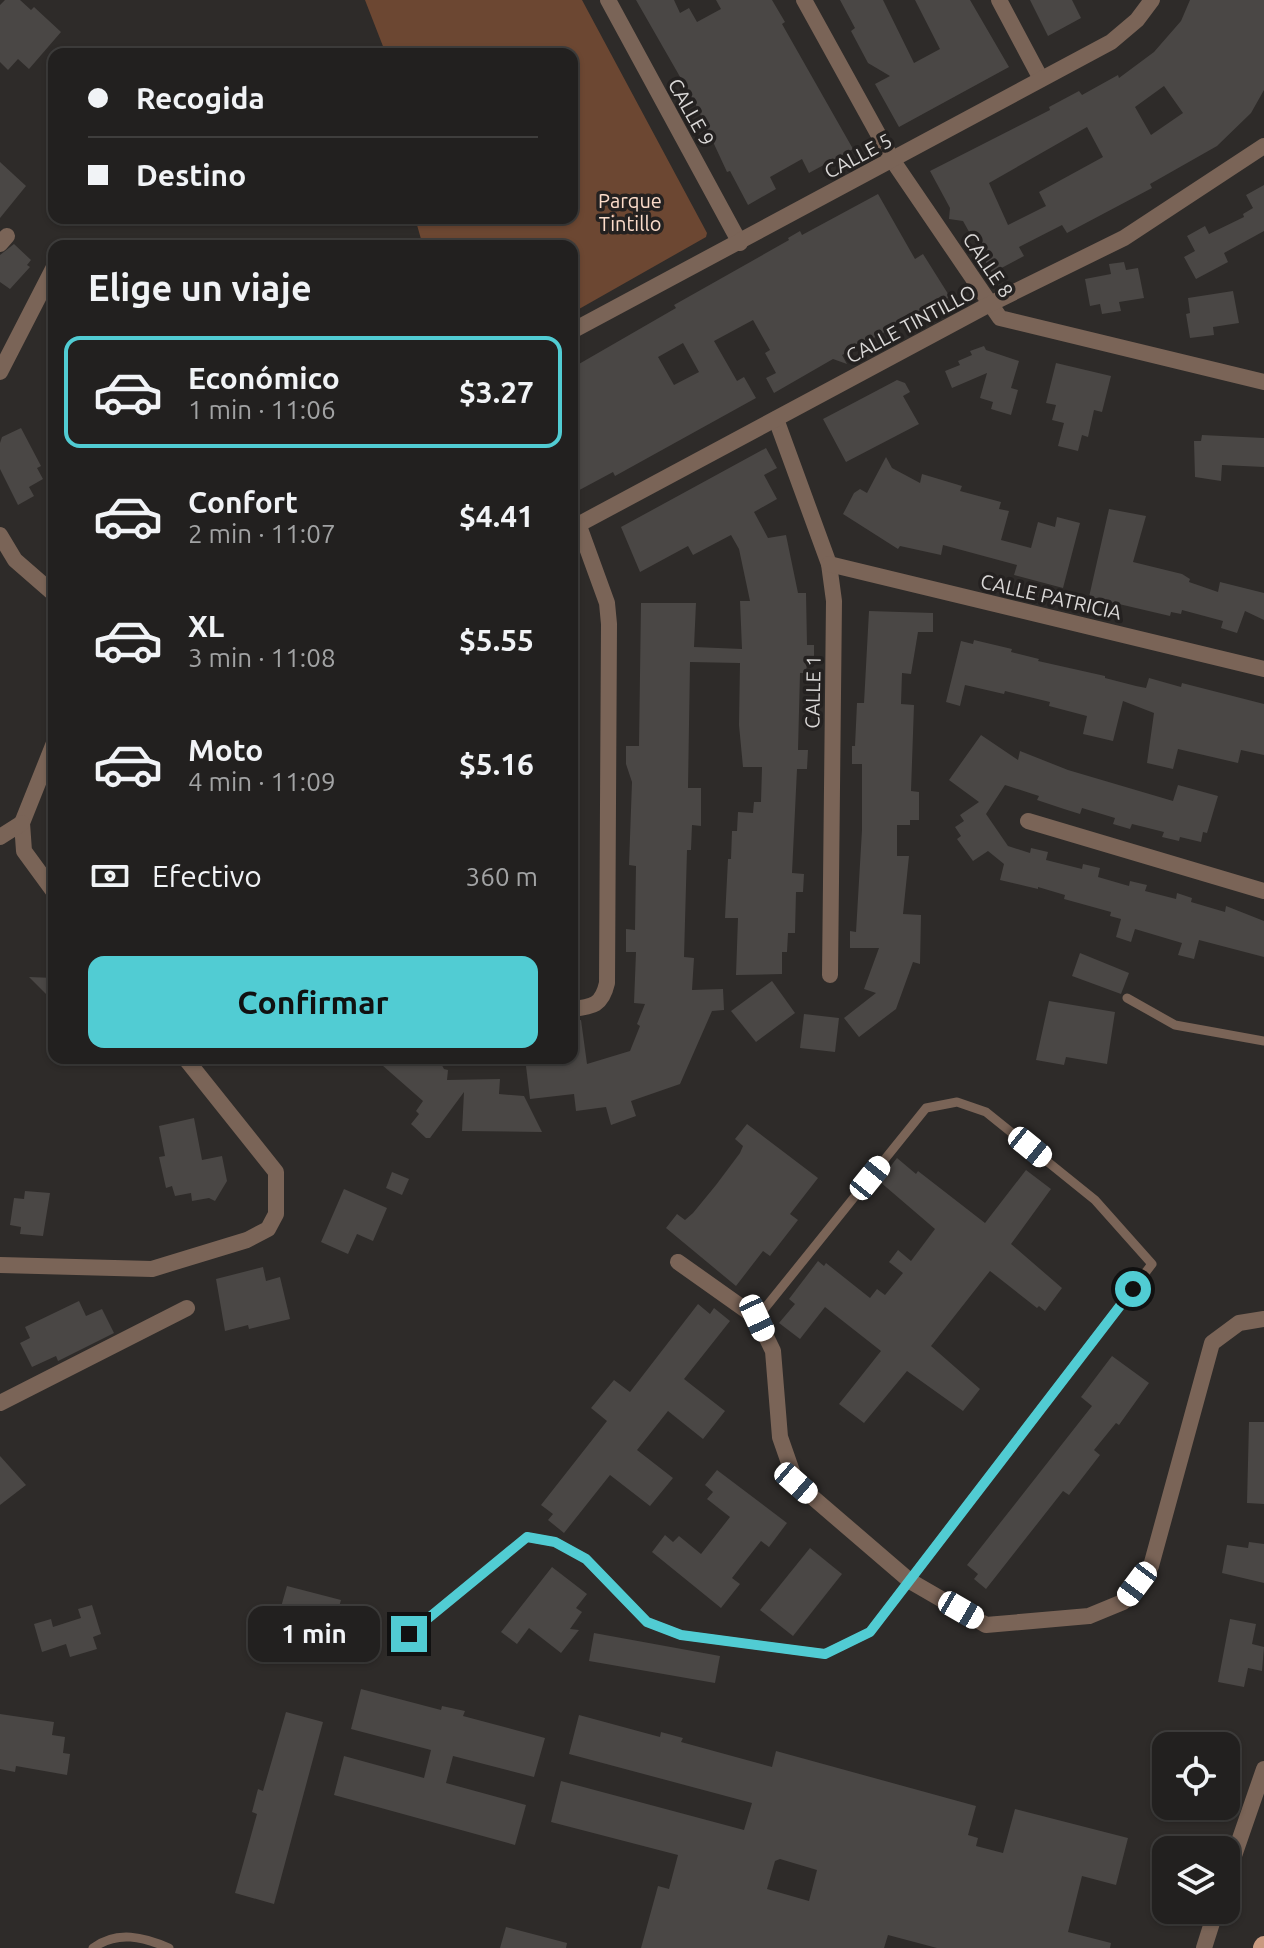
<!DOCTYPE html>
<html lang="es">
<head>
<meta charset="utf-8">
<style>
  body { margin:0; font-family:Ubuntu,sans-serif; background:#2e2d2c; color:#f1f3f6; height:100vh; display:flex; flex-direction:column; font-size:30px; white-space:nowrap }
  * { box-sizing:border-box; margin:0 }
  p { font-size:26px; color:#a2a3a4 }
  .icon { flex:none; width:44px; height:44px; fill:none; stroke:currentColor; stroke-width:2; stroke-linecap:round; stroke-linejoin:round }
  .map { position:relative; flex:1; overflow:hidden }
  .panel { position:absolute; left:48px; top:240px; width:530px; height:824px; display:flex; flex-direction:column; background:#22201f; border-radius:16px; box-shadow:0 2px 6px #0004,0 0 0 2px #3f3e3d }
  .panel>* { flex:none }
  .guide { position:absolute; left:48px; top:48px; width:530px; height:176px; border-radius:16px; box-shadow:0 2px 6px #0004,0 0 0 2px #3f3e3d; display:grid; align-content:center; height:176px; padding:0 40px; background:#22201f }
  .tools { position:absolute; left:1152px; top:1732px; display:grid; gap:16px }
  .tools a { display:grid; place-items:center; width:88px; height:88px; border-radius:16px; background:#22201f; box-shadow:0 2px 6px #0004,0 0 0 2px #3f3e3d; font-size:40px }
  .end { position:absolute; width:36px; height:36px; margin:-18px; border:10px solid #51ccd3; background:#111; box-shadow:0 0 0 4px #111 }
  .from { border-radius:50% }
  .bubble { position:absolute; height:56px; border-radius:16px; background:#22201f; box-shadow:0 2px 6px #0004,0 0 0 2px #3f3e3d; font-size:26px; font-weight:600; line-height:56px; text-align:center }
  .car { position:absolute; width:24px; height:48px; margin:-24px -12px; border-radius:10px; box-shadow:0 0 6px 2px #0007; background:linear-gradient(#fff 24%,#345 0 40%,#fff 0 76%,#345 0 86%,#fff 0) }
  .guide b { display:flex; align-items:center; gap:28px; height:76px; font-size:30px }
  .guide b+b { border-top:2px solid #3f3e3d }
  .guide i { width:20px; height:20px; background:#f1f3f6 }
  ul { padding:0; list-style:none }
  li { display:flex; align-items:center; gap:24px; height:112px; margin:0 16px 12px; padding:0 24px; border:4px solid transparent; border-radius:16px }
  li div { flex:1 }
  li b { display:block; font-size:30px }
  li em { font-style:normal; font-weight:600 }
  li.selected { border-color:#51ccd3 }
  li>.icon { width:72px; height:72px; stroke-width:1.5 }
  h2 { padding:0 40px; font-size:36px; line-height:96px }
  .pay { display:flex; align-items:center; gap:20px; height:88px; padding:0 40px; font-size:30px }
  .pay p { margin-inline-start:auto }
  .cta { display:flex; gap:16px; margin-top:auto; padding:16px 40px }
  .cta a { flex:1; height:92px; border-radius:16px; background:#51ccd3; color:#111; font-size:32px; font-weight:600; line-height:92px; text-align:center }
  .map>svg:first-child { display:block }
  .green { fill:#6c4732 }
  .building { fill:#4a4745; fill-rule:evenodd }
  .lines { fill:none; stroke-linecap:round; stroke-linejoin:round }
  .lane { stroke:#7a6457; stroke-width:9 }
  .street { stroke:#7a6457; stroke-width:16 }
  .primary { stroke:#c99a80; stroke-width:20 }
  .route { stroke:#51ccd3; stroke-width:10 }
  .labels { text-anchor:middle; stroke-width:7; stroke-linejoin:round; paint-order:stroke }
  .street-label { font-size:20px; fill:#dad8d7; stroke:#242120 }
  .park-label { font-size:20px; fill:#fcdcca; stroke:#242120 }
</style>
</head>
<body>
<div class="map">
<svg width="1264" height="1948" viewBox="0 0 1264 1948">
  <rect width="100%" height="100%" fill="#2e2b29"/>
  <path class="green" d="M365 0H582L707 233 706 237 572 313V246H423L415 218H572V54H386Z"/>
  <g class="building">
    <path d="M5 0H20L31 10 34 7 61 32 29 69 18 59 8 70 0 62V5Z"/>
    <path d="M636 0H674L680 13 689 8 697 22 721 9 716 0H772L785 22 782 24 853 149 809 173 802 159 770 177 776 189 748 205 730 171 727 172 695 103Z"/>
    <path d="M840 0H883L914 63 940 49 915 0H970L1009 67 899 127 875 84 890 76 868 63 851 31 855 28Z"/>
    <path d="M1030 0H1072L1081 18 1048 36Z"/>
    <path d="M1190 0H1264V90L1251 113 1217 146 1150 184 1152 188 1067 233 1062 225 1019 247 1024 256 992 273 963 221 949 219 950 208 930 171 1050 110 1049 107 1079 91 1082 95 1118 75 1119 78 1154 52 1181 21ZM1164 86 1183 113 1151 135 1135 107ZM1087 127 1103 157 1039 192 1046 206 1008 225 989 183Z"/>
    <path d="M0 162 26 186 0 218Z"/>
    <path d="M1264 185V231L1224 253 1228 262 1196 279 1184 257 1195 251 1187 236 1205 226 1209 234 1244 217 1243 214 1253 208 1246 195Z"/>
    <path d="M878 194 915 259 923 254 950 297 842 355 847 364 833 359 774 393 766 378 776 373 765 353 770 350 753 320 714 341 737 381 744 377 756 398 615 476 613 472 572 494V368L676 308 674 305 789 240 788 238 800 231 802 235ZM683 343 699 372 674 385 658 357Z"/>
    <path d="M14 244 31 260 27 265 30 267 10 289 0 282V255Z"/>
    <path d="M1124 262 1126 270 1138 268 1144 298 1119 302 1121 311 1102 314 1100 304 1090 306 1085 279 1111 274 1109 264Z"/>
    <path d="M1233 291 1239 323 1213 327 1214 335 1190 338 1186 314 1190 313 1188 298Z"/>
    <path d="M984 346 986 350 1019 361 1011 388 1018 390 1011 415 991 409 993 402 980 398 987 373 952 388 945 371 960 365 958 361 972 355 970 351Z"/>
    <path d="M1056 363 1111 376 1102 412 1094 410 1088 437 1082 435 1078 451 1058 446 1064 423 1052 420 1056 405 1046 403Z"/>
    <path d="M897 380 905 383 910 392 903 396 919 424 846 462 823 419Z"/>
    <path d="M21 428 41 466 37 468 43 479 29 487 34 496 18 505 0 469V443L2 437Z"/>
    <path d="M1202 435 1264 438V467L1222 465 1221 481 1195 477 1194 441H1201Z"/>
    <path d="M766 448 777 468 764 475 777 499 754 512 768 538 786 535 798 593H806L807 645H814V663H807L806 673H800L798 750H808L807 769H797L792 873 804 874 803 892H796L795 933H788L787 952H782V974L736 975 738 918H725L728 859H731L732 831H737L738 812 753 813 754 802H761L762 767H743L739 725 740 663 690 662 688 788H701V826L692 825 691 850H687L684 957 694 958 692 990 723 989 724 1010 712 1011 680 1084 631 1101 636 1116 611 1125 606 1107 576 1111 574 1094 530 1099 525 1058H572V1021L581 1020 587 1064 630 1051 640 1026 637 1024 645 1004 634 1003 636 952H626V929L635 930 636 866 629 865 632 782 626 764V746H639L641 603H696L694 647 742 649 740 601H750L739 549 731 535 693 555 688 546 640 572 621 527Z"/>
    <path d="M886 457 892 468 920 483 922 474 962 486 960 491 1001 502 999 509 1009 511 1001 540 1031 548 1038 522 1055 527 1057 517 1080 523 1063 588 1014 575 1017 565 943 545 941 555 900 546 898 549 843 514 854 493 860 489 867 493Z"/>
    <path d="M1109 509 1146 516 1133 562 1182 574 1190 579 1189 582 1218 592 1220 582 1264 593V620L1245 611 1237 633 1221 628 1223 621 1182 610 1181 614 1171 612 1170 616 1089 597Z"/>
    <path d="M869 611 933 613V632H918L911 674 902 673 901 704 914 705 911 791 919 792V820H910V825H897V856H909L903 914 921 915 920 964 913 962 896 1009 859 1037 844 1018 876 993 864 989 879 948H850V931L856 932 862 830V764H852V746H855L857 703H864Z"/>
    <path d="M974 640 1012 649 1011 652 1039 659 1038 661 1105 676V678L1136 686 1146 688 1149 678 1181 687 1182 683 1264 704V755L1241 750 1238 763 1178 749 1173 769 1147 763 1154 713 1123 701 1113 741 1083 734 1087 716 1049 706 1050 702 1005 691 1004 694 965 685 960 706 946 702 961 641 973 644Z"/>
    <path d="M981 735 1018 760 1020 751 1068 770 1173 801 1178 785 1218 796 1207 833 1203 832 1201 842 1180 837 1179 841 1162 837 1164 832 1132 824 1130 829 1113 824 1115 818 1082 808 1080 814 1064 809 1037 800 1039 796 1005 785 986 814 1008 846 1030 853 1031 848 1048 852 1046 860 1082 869 1083 864 1100 868 1098 877 1129 886 1130 881 1147 885 1145 891 1176 899 1177 893 1192 898 1191 902 1225 912 1226 906 1264 921V957L1199 940 1194 959 1178 955 1182 943 1135 929 1131 942 1116 937 1121 919 1110 916 1111 912 1064 899 1065 895 1038 887V889L1000 880 1004 864 988 851 973 861 957 839 961 836 955 827 964 821 960 815 979 802 949 780Z"/>
    <path d="M1080 953 1129 973 1121 994 1072 976Z"/>
    <path d="M29 977 54 978V1002Z"/>
    <path d="M772 981 795 1013 756 1042 731 1011Z"/>
    <path d="M1049 1001 1115 1012 1107 1064 1066 1057 1064 1065 1036 1060Z"/>
    <path d="M804 1014 839 1018 835 1052 800 1048Z"/>
    <path d="M374 1058H438L444 1069 448 1070 447 1080 500 1079 499 1094 524 1096 542 1132 462 1131 464 1092 430 1138H426L411 1124 419 1114 416 1111 423 1101Z"/>
    <path d="M194 1118 202 1160 222 1156 227 1181 215 1201 209 1198 192 1201 191 1193 175 1196 172 1186 166 1188 159 1157 165 1156 159 1126Z"/>
    <path d="M747 1124 818 1178 790 1214 798 1220 770 1256 763 1251 736 1286 666 1228 677 1214 685 1220 693 1213 716 1185 740 1153 743 1146 735 1139Z"/>
    <path d="M897 1158 916 1174 918 1171 985 1223 1026 1170 1051 1189 1011 1244 1062 1288 1045 1311 1039 1306 1037 1308 990 1271 931 1346 980 1389 963 1411 907 1371 864 1423 839 1404 881 1351 825 1307 800 1339 779 1323 795 1304 789 1299 818 1261 824 1266 826 1263 870 1298 877 1289 885 1295 903 1273 889 1262 898 1250 911 1261 935 1229 879 1181Z"/>
    <path d="M392 1172 409 1179 402 1195 386 1188Z"/>
    <path d="M344 1189 387 1208 373 1241 357 1234 348 1254 321 1242Z"/>
    <path d="M25 1191 50 1193 43 1236 20 1234 21 1227 10 1225 14 1198 24 1199Z"/>
    <path d="M263 1267 266 1281 280 1277 290 1319 249 1329 248 1325 225 1331 216 1279Z"/>
    <path d="M79 1301 86 1316 102 1309 114 1333 58 1361 56 1356 32 1367 20 1343 30 1338 25 1327Z"/>
    <path d="M698 1304 710 1314 714 1308 730 1321 684 1379 725 1411 703 1439 668 1411 637 1450 673 1478 650 1506 610 1475 564 1533 548 1520 553 1514 541 1505 607 1421 591 1408 614 1380 630 1392Z"/>
    <path d="M1112 1356 1149 1383 1119 1425 1116 1423 1094 1450 1100 1455 1069 1495 1063 1491 986 1589 974 1579 978 1574 967 1565 1092 1406 1081 1397Z"/>
    <path d="M1249 1422H1264V1504L1247 1503Z"/>
    <path d="M0 1456 26 1485 0 1505Z"/>
    <path d="M717 1470 787 1523 769 1547 761 1541 732 1578 740 1584 721 1608 652 1552 665 1535 673 1542 679 1536 701 1554 730 1517 707 1499 713 1492 705 1485Z"/>
    <path d="M1249 1542 1264 1544V1583L1222 1573 1227 1545 1248 1548Z"/>
    <path d="M810 1548 842 1574 793 1636 760 1610Z"/>
    <path d="M552 1567 587 1594 576 1608 582 1612 570 1629 579 1630 561 1653 529 1628 517 1644 501 1632Z"/>
    <path d="M287 1586 341 1600 339 1607 370 1614 360 1653 333 1646 339 1622 281 1607Z"/>
    <path d="M92 1605 101 1634 93 1637 97 1649 70 1657 66 1644 42 1652 34 1624 51 1619 53 1627 81 1618 78 1609Z"/>
    <path d="M1230 1619 1256 1624 1252 1644 1264 1647 1262 1671 1248 1668 1244 1687 1218 1682Z"/>
    <path d="M594 1633 720 1656 715 1683 589 1661Z"/>
    <path d="M361 1689 441 1710 442 1706 465 1711 463 1716 545 1738 534 1777 453 1756 446 1783 526 1805 515 1845 334 1795 344 1756 424 1778 431 1750 351 1729Z"/>
    <path d="M286 1712 323 1722 274 1904 235 1893 257 1814 252 1812 258 1789 263 1791Z"/>
    <path d="M0 1714 54 1722 52 1735 65 1737 63 1753 70 1754 67 1775 16 1766 15 1772 0 1769Z"/>
    <path d="M579 1715 660 1737 661 1732 683 1738 681 1742 772 1767 776 1751 976 1806 968 1835 978 1838 976 1846 1003 1853 1015 1809 1128 1838 1116 1885 1082 1876 1068 1932 1111 1943 1110 1948H937L888 1935 884 1948H641L658 1886 669 1889 678 1855 551 1822 561 1781 744 1830 752 1803 569 1754ZM780 1859 817 1870 809 1901 767 1889 775 1861Z"/>
    <path d="M506 1927 567 1943 566 1948H500Z"/>
  </g>
  <g class="lines">
    <g class="lane">
      <path d="M1127 998 1175 1025 1264 1041"/>
      <path d="M409 1634 527 1537 555 1542 586 1559 647 1622 681 1635 825 1654 870 1632 1152 1264 1095 1200 986 1112 957 1102 926 1108 757 1318"/>
      <path d="M93 1948C117 1930 144 1937 169 1948"/>
    </g>
    <g class="street">
      <path d="M608 0 740 243"/>
      <path d="M804 0 893 161 1000 318 1264 382"/>
      <path d="M999 0 1041 79"/>
      <path d="M0 244 7 236"/>
      <path d="M572 331 1111 42 1137 20 1152 0"/>
      <path d="M0 372 54 267"/>
      <path d="M776 419 829 564 834 601 830 975"/>
      <path d="M572 528 990 304 1124 238 1264 146"/>
      <path d="M0 535 15 560 54 594"/>
      <path d="M829 564 1264 669"/>
      <path d="M54 743 22 823 24 851 54 892"/>
      <path d="M1028 821 1264 891"/>
      <path d="M0 837 22 823"/>
      <path d="M572 1009C593 1007 602 1005 607 983L609 624 607 603 579 526"/>
      <path d="M678 1262 757 1318 773 1351 780 1437 796 1483 910 1581 986 1625 1089 1616 1123 1602 1151 1566 1212 1343 1239 1323 1264 1319"/>
      <path d="M0 1265 152 1269 247 1240 268 1229 276 1214V1172L185 1058"/>
      <path d="M0 1403 187 1308"/>
      <path d="M1226 1879 1264 1769"/>
      <path d="M1204 1948 1216 1910"/>
    </g>
    <path class="primary" d="M1263 1948 1264 1946"/>
  </g>
  <g class="lines">
    <path class="route" d="M409 1634 527 1537 555 1542 586 1559 647 1622 681 1635 825 1654 870 1632 1133 1289"/>
  </g>
  <g class="labels">
    <g class="street-label">
      <text transform="translate(691 112) rotate(61)" y="7">CALLE 9</text>
      <text transform="translate(858 156) rotate(-28)" y="7">CALLE 5</text>
      <text transform="translate(988 265) rotate(56)" y="7">CALLE 8</text>
      <text transform="translate(911 324) rotate(-28)" y="7">CALLE TINTILLO</text>
      <text transform="translate(1051 597) rotate(13)" y="7">CALLE PATRICIA</text>
      <text transform="translate(813 692) rotate(-89)" y="7">CALLE 1</text>
    </g>
    <g class="park-label">
      <text x="630" y="208">Parque<tspan x="630" dy="23">Tintillo</tspan></text>
    </g>
  </g>
</svg>
<div class="tools">
<a><svg class="icon" aria-label="locate" viewBox="0 0 24 24"><circle cx="12" cy="12" r="6"/><path d="M12 2v4M12 18v4M2 12h4M18 12h4"/></svg></a>
<a><svg class="icon" aria-label="layers" viewBox="0 0 24 24"><path d="M12 4l9 5-9 5-9-5zM3 14l9 5 9-5"/></svg></a>
</div>
<i class="end from" style="left:1133px;top:1289px"></i>
<i class="end" style="left:409px;top:1634px"></i>
<div class="bubble" style="left:248px;top:1606px;width:132px">1 min</div>
<i class="car" style="left:1030px;top:1147px;rotate:129deg"></i>
<i class="car" style="left:870px;top:1178px;rotate:39deg"></i>
<i class="car" style="left:757px;top:1318px;rotate:155deg"></i>
<i class="car" style="left:796px;top:1483px;rotate:131deg"></i>
<i class="car" style="left:1137px;top:1584px;rotate:217deg"></i>
<i class="car" style="left:961px;top:1610px;rotate:120deg"></i>
<div class="guide">
<b><i class="from"></i>Recogida</b>
<b><i></i>Destino</b>
</div>
<section class="panel">
<h2>Elige un viaje</h2>
<ul>
<li class="selected"><svg class="icon" aria-label="car" viewBox="0 0 24 24"><path d="M5 17H2v-5l4-1 3-4h7l3 4 3 1v5h-3M9 17h6M6 11h13"/><circle cx="7" cy="17" r="2"/><circle cx="17" cy="17" r="2"/></svg><div><b>Económico</b><p>1 min · 11:06</p></div><em>$3.27</em></li>
<li><svg class="icon" aria-label="car" viewBox="0 0 24 24"><path d="M5 17H2v-5l4-1 3-4h7l3 4 3 1v5h-3M9 17h6M6 11h13"/><circle cx="7" cy="17" r="2"/><circle cx="17" cy="17" r="2"/></svg><div><b>Confort</b><p>2 min · 11:07</p></div><em>$4.41</em></li>
<li><svg class="icon" aria-label="car" viewBox="0 0 24 24"><path d="M5 17H2v-5l4-1 3-4h7l3 4 3 1v5h-3M9 17h6M6 11h13"/><circle cx="7" cy="17" r="2"/><circle cx="17" cy="17" r="2"/></svg><div><b>XL</b><p>3 min · 11:08</p></div><em>$5.55</em></li>
<li><svg class="icon" aria-label="car" viewBox="0 0 24 24"><path d="M5 17H2v-5l4-1 3-4h7l3 4 3 1v5h-3M9 17h6M6 11h13"/><circle cx="7" cy="17" r="2"/><circle cx="17" cy="17" r="2"/></svg><div><b>Moto</b><p>4 min · 11:09</p></div><em>$5.16</em></li>
</ul>
<div class="pay"><svg class="icon" aria-label="cash" viewBox="0 0 24 24"><path d="M3 7h18v10H3z"/><circle cx="12" cy="12" r="2"/></svg>Efectivo<p>360 m</p></div>
<div class="cta"><a>Confirmar</a></div>
</section>
</div>
</body>
</html>
